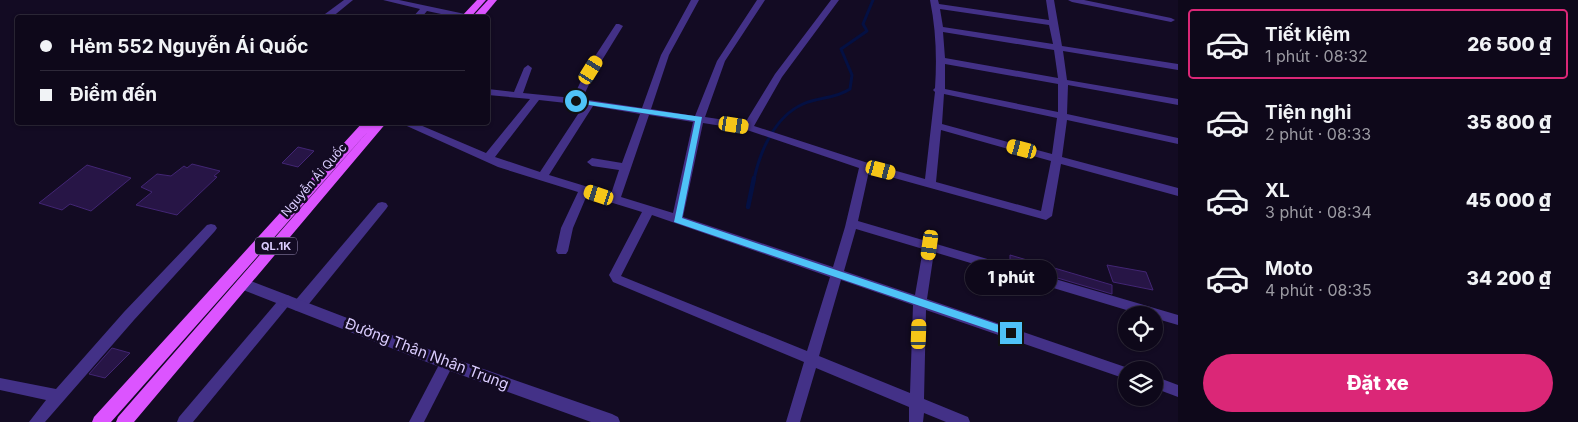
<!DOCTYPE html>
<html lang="vi">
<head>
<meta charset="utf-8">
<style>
  body { margin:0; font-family:Inter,sans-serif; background:#1c1627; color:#f1f3f6; height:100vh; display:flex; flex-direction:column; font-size:19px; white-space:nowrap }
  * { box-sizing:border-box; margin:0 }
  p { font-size:16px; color:#9b9aa2 }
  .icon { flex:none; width:28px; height:28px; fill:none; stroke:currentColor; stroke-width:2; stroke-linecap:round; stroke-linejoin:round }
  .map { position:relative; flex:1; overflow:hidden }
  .side { display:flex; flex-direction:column; background:#0e081a; width:400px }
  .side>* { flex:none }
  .hud { position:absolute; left:15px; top:15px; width:475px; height:110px; border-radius:5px; box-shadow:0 1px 4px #0004,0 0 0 1px #2e2939; display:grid; align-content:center; height:110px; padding:0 25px; background:#0e081a }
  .tools { position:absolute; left:1118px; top:306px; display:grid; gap:10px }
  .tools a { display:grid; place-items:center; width:45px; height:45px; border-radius:50%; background:#0e081a; box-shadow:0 1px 4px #0004,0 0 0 1px #2e2939; font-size:25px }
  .end { position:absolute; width:22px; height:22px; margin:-11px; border:6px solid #4fc3f7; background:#111; box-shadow:0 0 0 2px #111 }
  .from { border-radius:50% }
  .bubble { position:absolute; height:35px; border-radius:18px; background:#0e081a; box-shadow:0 1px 4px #0004,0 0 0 1px #2e2939; font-size:16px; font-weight:800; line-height:35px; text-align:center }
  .car { position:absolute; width:15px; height:30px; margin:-15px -8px; border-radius:6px; box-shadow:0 0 4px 1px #0007; background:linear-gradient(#f5c518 24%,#345 0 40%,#f5c518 0 76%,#345 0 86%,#f5c518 0) }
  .hud b { display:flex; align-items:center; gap:18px; height:48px; font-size:19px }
  .hud b+b { border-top:1px solid #2e2939 }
  .hud i { width:12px; height:12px; background:#f1f3f6 }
  ul { padding:9px 0 0; list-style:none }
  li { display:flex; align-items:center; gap:15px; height:70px; margin:0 10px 8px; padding:0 15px; border:2px solid transparent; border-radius:5px }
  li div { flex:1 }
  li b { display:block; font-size:19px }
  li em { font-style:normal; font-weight:800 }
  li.active { border-color:#db2777 }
  li>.icon { width:45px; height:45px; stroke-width:1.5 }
  .cta { display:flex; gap:10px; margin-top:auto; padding:10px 25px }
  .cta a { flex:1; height:58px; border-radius:30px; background:#db2777; color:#fff; font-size:20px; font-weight:800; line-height:58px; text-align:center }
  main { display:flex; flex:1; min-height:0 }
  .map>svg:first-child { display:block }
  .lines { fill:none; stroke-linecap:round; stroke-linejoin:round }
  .stream-far1 { stroke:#041043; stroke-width:3 }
  .stream { stroke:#041043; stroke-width:4.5 }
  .building { fill:#271546; stroke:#422574 }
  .minor { fill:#433187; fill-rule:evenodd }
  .tertiary { fill:#433187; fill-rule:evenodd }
  .primary { fill:#dc54ff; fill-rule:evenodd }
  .route { fill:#4fc3f7 }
  .labels { text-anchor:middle; stroke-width:5; stroke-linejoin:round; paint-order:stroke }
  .shield { fill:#130b23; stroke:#9f93bd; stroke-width:1 }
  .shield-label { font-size:11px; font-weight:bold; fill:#dbcdff }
  .street-label { font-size:12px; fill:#dbcdff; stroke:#130b23 }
  .near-street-label { font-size:15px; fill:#dbcdff; stroke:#130b23 }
</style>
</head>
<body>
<main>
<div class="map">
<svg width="1178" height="422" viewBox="0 0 1178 422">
  <rect width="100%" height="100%" fill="#130b23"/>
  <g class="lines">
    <path class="stream-far1" d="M754 179C760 152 774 117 803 104 819 97 835 99 850 89L852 75 841 49 867 31 863 24 873 0"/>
    <path class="stream" d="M748 207 754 178"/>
  </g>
  <g class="building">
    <path d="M298 147 314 151 298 167 282 163Z"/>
    <path d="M192 164 220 171 214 176 217 177 177 215 136 205 152 192 141 187 157 174 171 176 184 166 187 168Z"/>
    <path d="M87 165 131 178 91 211 70 204 62 210 39 203Z"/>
    <path d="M1010 255 1112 285V294L1010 264Z"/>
    <path d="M1107 265 1146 272 1153 290 1113 282Z"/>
    <path d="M112 348 130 353 105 378 89 374Z"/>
  </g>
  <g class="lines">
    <g class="minor">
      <path d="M344 0H353L331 18H325V14Z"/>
      <path d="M383 0H399L465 14 469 16 460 18 427 11 421 18H412L420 9Z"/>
      <path d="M691 0H699L669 55 651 109 695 116 717 61 757 0H765L725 61 705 117 745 123 775 74 831 0H839L782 77 754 126 868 163 925 179 935 92 933 90 935 88C937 58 936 30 930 0H938L939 4 1049 20 1046 0H1054L1062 46 1178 64V70L1063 51 1067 80 1178 99V105L1068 85 1067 114 1178 138V144L1067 120 1062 157 1178 188V196L1061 164 1052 216 1046 220 869 171 858 221 1178 315V325L1154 318V315H1143L934 252 927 299 1131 369 1132 370H1126V379L926 310 924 399 968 417 970 422H946L924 413 923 422H909V407L816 368 800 422H786L804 362 613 282 609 275 642 212 587 195 573 228 568 251 566 254H558L556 251 561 228 578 192 498 167 398 122H413L486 153 530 99 488 95V89L514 92 524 68 528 65 532 68 523 93 573 98 586 70 616 24H619L623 26 596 70 582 99 642 108 661 55ZM940 9 1049 25 1053 44 943 27ZM943 32 1054 50 1058 78 945 58ZM945 64 1058 84V112L945 89ZM944 94 1057 118 1052 154 942 124ZM539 100 584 105 540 172 495 157ZM593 106 640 114 622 163 592 158 587 162 592 166 619 170 611 194 549 175ZM649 115 693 122 673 213 621 197ZM703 123 747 130 859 168 845 227 833 267 683 217ZM941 130 1051 161 1041 211 936 182ZM652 215 830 277 807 351 621 276ZM856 229 923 249 915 295 844 271ZM841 280 913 305 910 393 819 356Z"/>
      <path d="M1068 0H1084L1171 18 1175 20 1171 22 1072 2Z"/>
      <path d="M382 202 386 203 388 206 386 209 304 310 299 311 294 310 293 306 294 302 378 203Z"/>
      <path d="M211 224 215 225 217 228 215 231 134 320 45 422H29L46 400 0 390V378L56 389 124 312 207 225Z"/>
      <path d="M286 295 290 296 292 300 290 304 193 422H177L179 417 282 296Z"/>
      <path d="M447 357 452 359 454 363 424 422H409L442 359Z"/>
      <path d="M1154 376 1178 385V397L1154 388Z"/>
    </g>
    <path class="tertiary" d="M243 278 449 357 612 414 618 417 620 422H591L442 368 238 288 236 284 238 280Z"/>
    <g class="primary">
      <path d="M477 0H486L470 18H460Z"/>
      <path d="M488 0H497L482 18H475V14Z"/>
      <path d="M363 122H375L374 124 387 122 134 422H116L118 417 370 129 111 422H92L94 417Z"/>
    </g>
  </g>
  <path class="route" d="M573 99 702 117 682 218 1014 330V336L1011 337 674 222 695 121 576 103Z"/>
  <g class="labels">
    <rect class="shield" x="255" y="237.5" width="42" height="17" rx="4"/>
    <g class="shield-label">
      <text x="276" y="250">QL.1K</text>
    </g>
    <g class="street-label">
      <text transform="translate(314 180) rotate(-49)" y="4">Nguyễn Ái Quốc</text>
    </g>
    <g class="near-street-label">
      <text transform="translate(427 354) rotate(21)" y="5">Đường Thân Nhân Trung</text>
    </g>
  </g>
</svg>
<div class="tools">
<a><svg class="icon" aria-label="locate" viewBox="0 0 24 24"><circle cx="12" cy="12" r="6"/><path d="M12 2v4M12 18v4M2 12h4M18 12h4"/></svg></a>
<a><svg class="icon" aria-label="layers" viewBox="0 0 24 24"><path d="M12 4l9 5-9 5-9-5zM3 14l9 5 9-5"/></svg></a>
</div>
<i class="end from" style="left:576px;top:101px"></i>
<i class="end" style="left:1011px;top:333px"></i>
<div class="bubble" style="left:965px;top:260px;width:92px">1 phút</div>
<i class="car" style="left:591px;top:70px;rotate:32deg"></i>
<i class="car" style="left:734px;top:125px;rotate:99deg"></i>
<i class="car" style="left:1022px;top:149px;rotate:285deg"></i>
<i class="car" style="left:881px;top:170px;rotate:105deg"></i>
<i class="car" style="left:599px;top:195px;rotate:288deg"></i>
<i class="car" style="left:930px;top:245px;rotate:188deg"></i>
<i class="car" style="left:919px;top:334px;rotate:2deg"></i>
<div class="hud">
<b><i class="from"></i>Hẻm 552 Nguyễn Ái Quốc</b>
<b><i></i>Điểm đến</b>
</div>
</div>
<section class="side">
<ul>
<li class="active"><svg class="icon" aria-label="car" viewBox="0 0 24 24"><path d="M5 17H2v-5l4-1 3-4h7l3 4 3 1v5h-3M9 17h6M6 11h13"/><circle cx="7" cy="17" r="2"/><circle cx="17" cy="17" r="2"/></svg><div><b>Tiết kiệm</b><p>1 phút · 08:32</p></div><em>26 500 ₫</em></li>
<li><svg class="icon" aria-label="car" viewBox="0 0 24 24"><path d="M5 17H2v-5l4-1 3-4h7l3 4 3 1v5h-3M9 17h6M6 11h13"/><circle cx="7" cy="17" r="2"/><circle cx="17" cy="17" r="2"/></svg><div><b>Tiện nghi</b><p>2 phút · 08:33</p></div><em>35 800 ₫</em></li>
<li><svg class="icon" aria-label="car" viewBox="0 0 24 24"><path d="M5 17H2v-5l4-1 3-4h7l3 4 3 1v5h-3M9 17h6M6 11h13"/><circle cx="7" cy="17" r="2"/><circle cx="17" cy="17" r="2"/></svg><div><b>XL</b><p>3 phút · 08:34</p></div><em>45 000 ₫</em></li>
<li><svg class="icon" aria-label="car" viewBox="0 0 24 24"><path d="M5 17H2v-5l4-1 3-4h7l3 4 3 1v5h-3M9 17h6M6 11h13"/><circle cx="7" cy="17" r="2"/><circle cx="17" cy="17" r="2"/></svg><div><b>Moto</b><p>4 phút · 08:35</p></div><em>34 200 ₫</em></li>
</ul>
<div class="cta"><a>Đặt xe</a></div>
</section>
</main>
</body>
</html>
